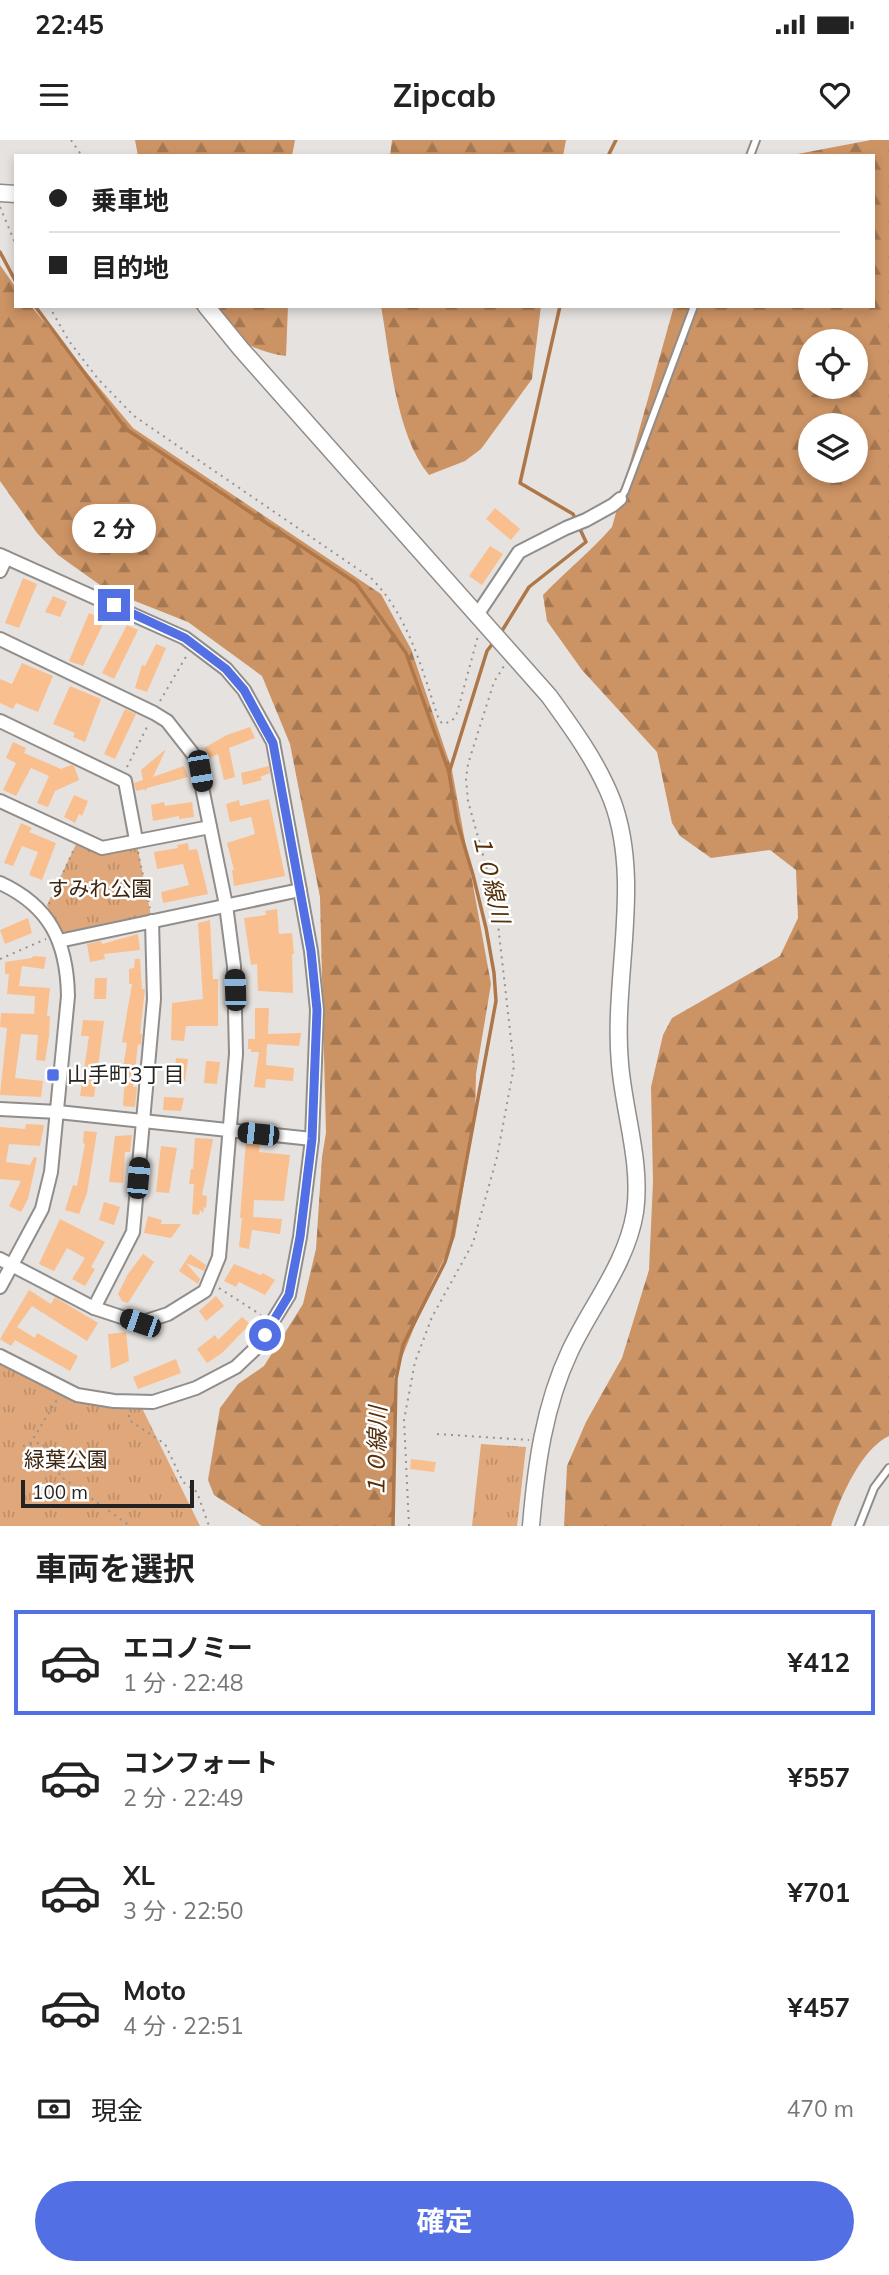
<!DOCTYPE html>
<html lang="ja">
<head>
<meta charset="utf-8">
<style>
  body { margin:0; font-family:Mulish,"Noto Sans JP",sans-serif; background:#f6f6f6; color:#222; height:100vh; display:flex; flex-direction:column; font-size:26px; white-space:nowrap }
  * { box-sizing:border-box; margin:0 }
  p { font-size:23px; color:#767676 }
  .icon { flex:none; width:38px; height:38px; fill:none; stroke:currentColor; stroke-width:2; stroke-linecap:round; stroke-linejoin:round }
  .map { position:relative; height:1386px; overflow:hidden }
  .sheet { display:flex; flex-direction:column; background:#fff; flex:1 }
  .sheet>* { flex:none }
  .hud { position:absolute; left:14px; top:14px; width:861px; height:154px; border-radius:0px; box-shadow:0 4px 10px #0003; display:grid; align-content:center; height:154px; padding:0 35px; background:#fff }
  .controls { position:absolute; left:798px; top:189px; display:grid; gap:14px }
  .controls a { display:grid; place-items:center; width:70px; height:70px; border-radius:50%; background:#fff; box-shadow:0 4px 10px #0003; font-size:35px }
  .scale { position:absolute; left:21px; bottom:18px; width:173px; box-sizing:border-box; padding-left:7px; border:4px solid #252322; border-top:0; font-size:19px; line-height:24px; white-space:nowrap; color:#252322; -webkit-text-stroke:5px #fff; paint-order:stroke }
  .end { position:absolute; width:32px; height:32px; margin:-16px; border:9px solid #536fe4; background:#fff; box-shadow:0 0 0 4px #fff }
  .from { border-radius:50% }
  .bubble { position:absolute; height:49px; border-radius:24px; background:#fff; box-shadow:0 4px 10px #0003; font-size:23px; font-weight:700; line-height:49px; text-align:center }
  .car { position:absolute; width:21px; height:42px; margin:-21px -10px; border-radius:9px; box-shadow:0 0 5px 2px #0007; background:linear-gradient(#222 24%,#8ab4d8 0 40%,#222 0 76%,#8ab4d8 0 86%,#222 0) }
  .hud b { display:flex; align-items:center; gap:24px; height:66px; font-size:26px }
  .hud b+b { border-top:2px solid #e0e0e0 }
  .hud i { width:18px; height:18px; background:#222 }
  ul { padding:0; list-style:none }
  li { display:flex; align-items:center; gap:21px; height:105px; margin:0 14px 10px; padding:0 21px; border:4px solid transparent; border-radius:0px }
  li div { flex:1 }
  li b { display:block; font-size:26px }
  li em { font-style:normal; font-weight:700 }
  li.current { border-color:#536fe4 }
  li>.icon { width:63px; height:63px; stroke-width:1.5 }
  h2 { padding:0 35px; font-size:32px; line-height:84px }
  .pay { display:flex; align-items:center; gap:18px; height:77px; padding:0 35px; font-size:26px }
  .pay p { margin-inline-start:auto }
  .primary-button { display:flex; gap:14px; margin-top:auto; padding:14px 35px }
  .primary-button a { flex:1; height:80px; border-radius:42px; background:#536fe4; color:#fff; font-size:28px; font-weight:700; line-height:80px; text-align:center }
  .status { display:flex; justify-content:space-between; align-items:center; height:49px; padding:0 35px; background:#fff; direction:ltr }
  .status svg { height:19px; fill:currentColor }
  header { display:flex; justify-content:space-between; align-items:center; height:91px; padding:0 35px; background:#fff; font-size:32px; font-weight:700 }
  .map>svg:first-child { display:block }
  .grass { fill:url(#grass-tufts) }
  .forest { fill:url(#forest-firs); fill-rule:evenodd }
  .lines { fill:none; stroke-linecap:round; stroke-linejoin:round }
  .stream { stroke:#ae7749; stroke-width:3.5 }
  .building { fill:#fabf8e }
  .service-casing { stroke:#918d8a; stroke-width:10 }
  .minor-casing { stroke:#918d8a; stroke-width:16 }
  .tertiary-casing { stroke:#918d8a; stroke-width:19 }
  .path { stroke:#969391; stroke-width:2; stroke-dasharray:2 5; stroke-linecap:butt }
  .service { stroke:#fff; stroke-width:6 }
  .minor { stroke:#fff; stroke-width:12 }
  .tertiary { stroke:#fff; stroke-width:16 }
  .route { stroke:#536fe4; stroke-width:9 }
  .poi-dot { fill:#536fe4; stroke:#fff; stroke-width:2.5 }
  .labels { text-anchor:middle; stroke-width:5; stroke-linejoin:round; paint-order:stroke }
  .park-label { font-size:21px; fill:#3d2510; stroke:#fff }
  .poi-label { font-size:21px; fill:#252322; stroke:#fff; text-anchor:start }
  .water-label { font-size:23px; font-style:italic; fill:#552f09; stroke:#fff }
</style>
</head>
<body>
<div class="status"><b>22:45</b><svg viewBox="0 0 49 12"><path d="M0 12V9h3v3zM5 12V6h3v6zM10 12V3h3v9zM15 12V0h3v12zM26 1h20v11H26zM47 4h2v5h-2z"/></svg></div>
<header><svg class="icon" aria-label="menu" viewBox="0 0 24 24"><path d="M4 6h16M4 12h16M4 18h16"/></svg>Zipcab<svg class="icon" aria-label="heart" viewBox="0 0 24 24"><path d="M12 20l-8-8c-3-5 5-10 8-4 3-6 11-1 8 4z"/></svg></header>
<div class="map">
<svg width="889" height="1386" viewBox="0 0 889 1386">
  <defs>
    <pattern id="grass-tufts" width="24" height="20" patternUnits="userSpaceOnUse" patternTransform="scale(1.75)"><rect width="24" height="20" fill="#dfa77a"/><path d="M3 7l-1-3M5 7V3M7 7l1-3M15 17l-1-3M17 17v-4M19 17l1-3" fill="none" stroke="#bf8f69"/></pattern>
    <pattern id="forest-firs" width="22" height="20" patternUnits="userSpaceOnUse" patternTransform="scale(1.75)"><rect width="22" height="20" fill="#cc9364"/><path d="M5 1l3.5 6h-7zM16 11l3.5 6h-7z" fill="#a57852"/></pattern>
  </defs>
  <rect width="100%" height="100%" fill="#e6e2df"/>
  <g class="grass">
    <path d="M79 698 102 708 136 700 152 781 59 801 47 765Z"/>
    <path d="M0 1216 54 1245 142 1268 200 1386H0Z"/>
    <path d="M481 1304 526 1307 517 1386H472Z"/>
  </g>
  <g class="forest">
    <path d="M135 0H295L292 16H138Z"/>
    <path d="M392 0H566L563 16H390Z"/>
    <path d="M871 0H889V1296C861 1309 840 1358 831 1386H564L567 1326 586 1282 622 1218 649 1130 653 1042 651 947 663 895 672 878 780 816 798 778 796 730 770 710 711 718 680 696 672 683 657 612 582 530 547 481 543 455C565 432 590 412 612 387L674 166H873V16H787ZM810 201H856V247H810ZM810 285H856V331H810Z"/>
    <path d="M0 125 16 148V166H31L133 288 381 454 411 509 452 630 491 844 476 934 475 977 455 1097 432 1143 394 1237V1386H262L214 1355 208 1340 220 1268 238 1244 264 1226 303 1164 316 1109 322 1017 326 993 320 757 290 604 262 536 188 482 107 450 58 415 37 393 0 341Z"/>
    <path d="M193 166H288L286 216C251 212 220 190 193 166Z"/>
    <path d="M381 166H541L532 239 481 309 465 321 429 335C396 295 390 217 381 166Z"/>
  </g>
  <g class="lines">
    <g class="stream">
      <path d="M608 16 616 0"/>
      <path d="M0 112 16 142"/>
      <path d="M35 166 126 289 356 443 406 513 449 632"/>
      <path d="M500 494 529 447 586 402 573 374 520 343 560 166"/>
      <path d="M393 1386 396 1239 403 1205 445 1122 452 1099 496 861 494 833 486 788 473 735 457 681 449 633 487 511 493 503"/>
    </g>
  </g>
  <g class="building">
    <path d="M495 368 520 389 511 400 486 379Z"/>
    <path d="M490 406 503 414 482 445 469 436Z"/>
    <path d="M23 438 37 444 19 488 5 483Z"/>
    <path d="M53 456 67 462 60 477 45 472Z"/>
    <path d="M89 473 105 480 83 526 69 521Z"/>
    <path d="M127 485 138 490 114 539 102 533Z"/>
    <path d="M156 504 166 508 147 552 135 548 142 525 145 526Z"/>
    <path d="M22 523 53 536 38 572 16 563 13 569 0 563V539L12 544Z"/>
    <path d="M70 546 101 559 85 602 73 597 75 593 53 584Z"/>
    <path d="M125 569 136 574 115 619 104 614Z"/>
    <path d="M250 587 255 598 229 608 235 637 224 640 218 614 209 618 204 608 227 595Z"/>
    <path d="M13 602 26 608 24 613 61 629 71 625 74 626 79 640 55 651 48 667 37 663 49 636 31 628 16 656 3 650 16 623 6 618Z"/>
    <path d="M166 609 153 637 184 626 188 637 147 648 145 652V649L136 651 134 643 143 640 141 630Z"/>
    <path d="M269 626 270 633 260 637 262 640 243 645 241 633Z"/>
    <path d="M74 655 88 661 82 676 79 674 75 683 64 677Z"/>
    <path d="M269 659 285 736 234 746 232 730H234L227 703 255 694 251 677 230 682 226 664 239 660 240 666Z"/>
    <path d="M164 662 165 666 192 662 194 677 179 679V676L153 681 151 665Z"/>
    <path d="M21 683 32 688 29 692 56 703 42 740 29 735 38 712 22 706 13 726 4 723Z"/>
    <path d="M188 703 189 710 197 709 208 754 163 763 161 752 189 745 183 724 157 729 154 712 178 708 177 705Z"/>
    <path d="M277 769 279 794 292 793 294 814H292L293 853 258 851 257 824 251 825 244 778 266 775 265 771Z"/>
    <path d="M28 778 32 793 5 804 0 790Z"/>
    <path d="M210 780 213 839H218V886H186L184 901 171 900 172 863 203 859 198 783Z"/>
    <path d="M138 794 140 810 104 814 105 819 90 822 87 804 101 801 102 804Z"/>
    <path d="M33 816 46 817 44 829 22 826 19 846 50 848 47 876H50L49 896 45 921 36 920 38 895 21 894 15 938 43 941 41 957 0 955 7 888 0 887 1 873 34 874 35 856 7 854 9 834H5V822L32 818Z"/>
    <path d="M135 819H140L142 849H145L140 894H142L141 905 138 904 133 947H137L135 967 123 966 125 935 122 934 127 903 122 902 132 844H129V829L134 828Z"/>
    <path d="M95 838H107L106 859H94Z"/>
    <path d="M255 868H269L268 894 301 893 299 906 267 904 266 925 294 928 293 941 266 939 265 948 254 947 259 912H251V909H248V899H255Z"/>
    <path d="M83 880 104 881 94 957 80 956 89 896H81Z"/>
    <path d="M176 918 188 919 185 941 173 940Z"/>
    <path d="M206 921 220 922 217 944 204 943Z"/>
    <path d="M164 957 184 958 181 971 163 970Z"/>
    <path d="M26 984 44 985 40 1006 9 1004 6 1022 30 1025 34 1017 37 1018 28 1059 21 1072 9 1066 21 1041 0 1039V987L25 989Z"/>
    <path d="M84 991 97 992 87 1053 79 1074 65 1070 73 1045 77 1046 85 1004 83 1003Z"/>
    <path d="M132 995 130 1012H125L123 1043 109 1042 115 996Z"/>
    <path d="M195 998 213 999 202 1055 207 1056 206 1068 204 1067 203 1073 200 1070 199 1075 192 1074 194 1044H189L191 1029H193Z"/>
    <path d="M246 1001 260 1002 259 1012 290 1015 284 1061 254 1060 253 1077 282 1079 280 1094 252 1090 249 1109 239 1107 242 1078H240Z"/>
    <path d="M161 1006 177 1008 169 1053 156 1052Z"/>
    <path d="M104 1062 120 1067 114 1085 99 1080Z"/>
    <path d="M148 1076 162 1080 161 1084H181L171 1098 144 1093Z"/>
    <path d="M60 1079 105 1102 91 1127 95 1129 85 1146 72 1139 85 1118 67 1108 54 1131 39 1124Z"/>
    <path d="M143 1114 154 1122 128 1163 122 1161 118 1154 128 1134Z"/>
    <path d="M190 1114 206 1125 204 1131 186 1123 200 1139 198 1144 179 1131Z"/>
    <path d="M234 1124 261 1135 263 1133 275 1140 265 1155 239 1142 236 1147 224 1141Z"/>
    <path d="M29 1150 51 1164 55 1157 98 1183 87 1201 32 1166 17 1187 35 1198 37 1193 78 1216 70 1231 15 1200 11 1206 0 1199Z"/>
    <path d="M216 1156 224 1166 206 1181 199 1171Z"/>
    <path d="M242 1177 250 1184 222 1213 207 1223 197 1209 215 1195 218 1200Z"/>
    <path d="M126 1192 129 1221 111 1229 108 1194Z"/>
    <path d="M176 1219 181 1233 138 1249 133 1237Z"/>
    <path d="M411 1319 436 1322 434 1332 410 1329Z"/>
  </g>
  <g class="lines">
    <g class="service-casing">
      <g id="service">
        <path d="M750 16 756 0"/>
        <path d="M620 359 625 351 694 166"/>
        <path d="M859 1386 874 1348 889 1328"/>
      </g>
    </g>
    <g class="minor-casing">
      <g id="minor">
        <path d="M0 415 185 498 226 529 244 550 273 602 311 811 317 870 312 999 300 1097 289 1155 257 1207 236 1227 196 1248 153 1262 114 1261 77 1255 0 1216"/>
        <path d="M0 431 6 418"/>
        <path d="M477 475 519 412 566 388 586 380 613 365 620 359"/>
        <path d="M0 499 154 573 167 581 196 618 226 765 234 826 236 914 219 1117 205 1151 168 1174 140 1183 94 1168 0 1119"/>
        <path d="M0 581 125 641 136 700"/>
        <path d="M0 661 102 708 210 687"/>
        <path d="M0 743C50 766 67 802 68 856L51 1032 42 1069 0 1147"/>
        <path d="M59 801 300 750"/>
        <path d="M0 969 58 972 312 999"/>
        <path d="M94 1168 133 1092 154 859 152 781"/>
      </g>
    </g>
    <g class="tertiary-casing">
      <g id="tertiary">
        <path d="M0 53 16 54"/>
        <path d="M206 166 241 209 549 556C573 589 597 622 612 660 643 742 612 839 620 924 624 973 642 1023 635 1072 627 1123 591 1166 570 1211 544 1266 536 1326 531 1386"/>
      </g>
    </g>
    <g class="path">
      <path d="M71 0 82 16"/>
      <path d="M0 67 16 105"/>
      <path d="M49 166 69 201 98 239 134 276 371 438C409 476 422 530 439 580L443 584 452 581 457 573 478 496"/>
      <path d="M160 561 187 515"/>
      <path d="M127 627 148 585"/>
      <path d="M138 712 150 768"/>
      <path d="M49 764 74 709"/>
      <path d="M0 819 46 799"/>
      <path d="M219 1148 261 1175"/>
      <path d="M129 1275V1280L165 1304 183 1342 197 1352 209 1386"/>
      <path d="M437 1294 529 1300"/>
      <path d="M30 1304 58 1258"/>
      <path d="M23 1306 38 1303 53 1309 60 1336 130 1386"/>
      <path d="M409 1386 404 1280 415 1222 432 1177 473 1103 497 1017 514 926 495 758 468 661 466 639 468 624 494 542 504 526"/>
    </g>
    <use href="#service" class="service"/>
    <use href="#minor" class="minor"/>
    <use href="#tertiary" class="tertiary"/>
  </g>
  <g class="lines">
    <path class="route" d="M114 465 185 498 226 529 244 550 273 603 311 811 317 870 312 999 300 1097 289 1155 265 1195"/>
  </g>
  <rect class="poi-dot" x="46" y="928" width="14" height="14" rx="3.5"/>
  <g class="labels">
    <g class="park-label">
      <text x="100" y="756">すみれ公園</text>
      <text x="66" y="1327">緑葉公園</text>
    </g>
    <g class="poi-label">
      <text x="67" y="942">山手町3丁目</text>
    </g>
    <g class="water-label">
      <text transform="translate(491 738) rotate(77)" y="8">１０線川</text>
      <text transform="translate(377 1312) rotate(-89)" y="8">１０線川</text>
    </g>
  </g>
</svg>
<div class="controls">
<a><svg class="icon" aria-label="locate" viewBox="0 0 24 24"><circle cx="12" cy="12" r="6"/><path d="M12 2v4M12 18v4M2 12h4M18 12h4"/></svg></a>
<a><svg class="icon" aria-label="layers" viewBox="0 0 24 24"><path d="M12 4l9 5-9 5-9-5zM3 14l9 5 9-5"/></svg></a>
</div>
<div class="scale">100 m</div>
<i class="end from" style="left:265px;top:1195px"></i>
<i class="end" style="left:114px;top:465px"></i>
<div class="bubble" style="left:72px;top:364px;width:84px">2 分</div>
<i class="car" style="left:200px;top:631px;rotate:170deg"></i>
<i class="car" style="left:235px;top:850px;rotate:358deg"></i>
<i class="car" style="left:258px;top:994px;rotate:276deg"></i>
<i class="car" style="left:138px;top:1038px;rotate:5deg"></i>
<i class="car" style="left:140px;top:1183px;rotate:289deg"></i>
<div class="hud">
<b><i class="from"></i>乗車地</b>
<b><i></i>目的地</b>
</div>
</div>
<section class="sheet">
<h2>車両を選択</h2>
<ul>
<li class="current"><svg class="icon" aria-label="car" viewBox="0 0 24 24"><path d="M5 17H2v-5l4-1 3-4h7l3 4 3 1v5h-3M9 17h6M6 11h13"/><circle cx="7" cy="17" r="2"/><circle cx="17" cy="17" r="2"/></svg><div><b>エコノミー</b><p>1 分 · 22:48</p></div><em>¥412</em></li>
<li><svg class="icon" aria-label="car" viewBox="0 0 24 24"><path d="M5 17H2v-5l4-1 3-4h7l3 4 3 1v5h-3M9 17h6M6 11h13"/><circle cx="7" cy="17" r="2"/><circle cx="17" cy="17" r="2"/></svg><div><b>コンフォート</b><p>2 分 · 22:49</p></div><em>¥557</em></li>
<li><svg class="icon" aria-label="car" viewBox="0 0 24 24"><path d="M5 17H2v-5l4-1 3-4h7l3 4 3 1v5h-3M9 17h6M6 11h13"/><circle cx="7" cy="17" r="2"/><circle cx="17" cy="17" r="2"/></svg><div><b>XL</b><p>3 分 · 22:50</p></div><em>¥701</em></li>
<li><svg class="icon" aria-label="car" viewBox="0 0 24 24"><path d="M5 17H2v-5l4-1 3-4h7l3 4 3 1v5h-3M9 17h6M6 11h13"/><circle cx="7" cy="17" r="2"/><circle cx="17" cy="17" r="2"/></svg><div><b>Moto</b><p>4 分 · 22:51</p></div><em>¥457</em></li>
</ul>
<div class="pay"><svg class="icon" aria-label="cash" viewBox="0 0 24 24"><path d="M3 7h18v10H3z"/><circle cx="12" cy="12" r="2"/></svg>現金<p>470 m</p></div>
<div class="primary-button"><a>確定</a></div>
</section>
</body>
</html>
